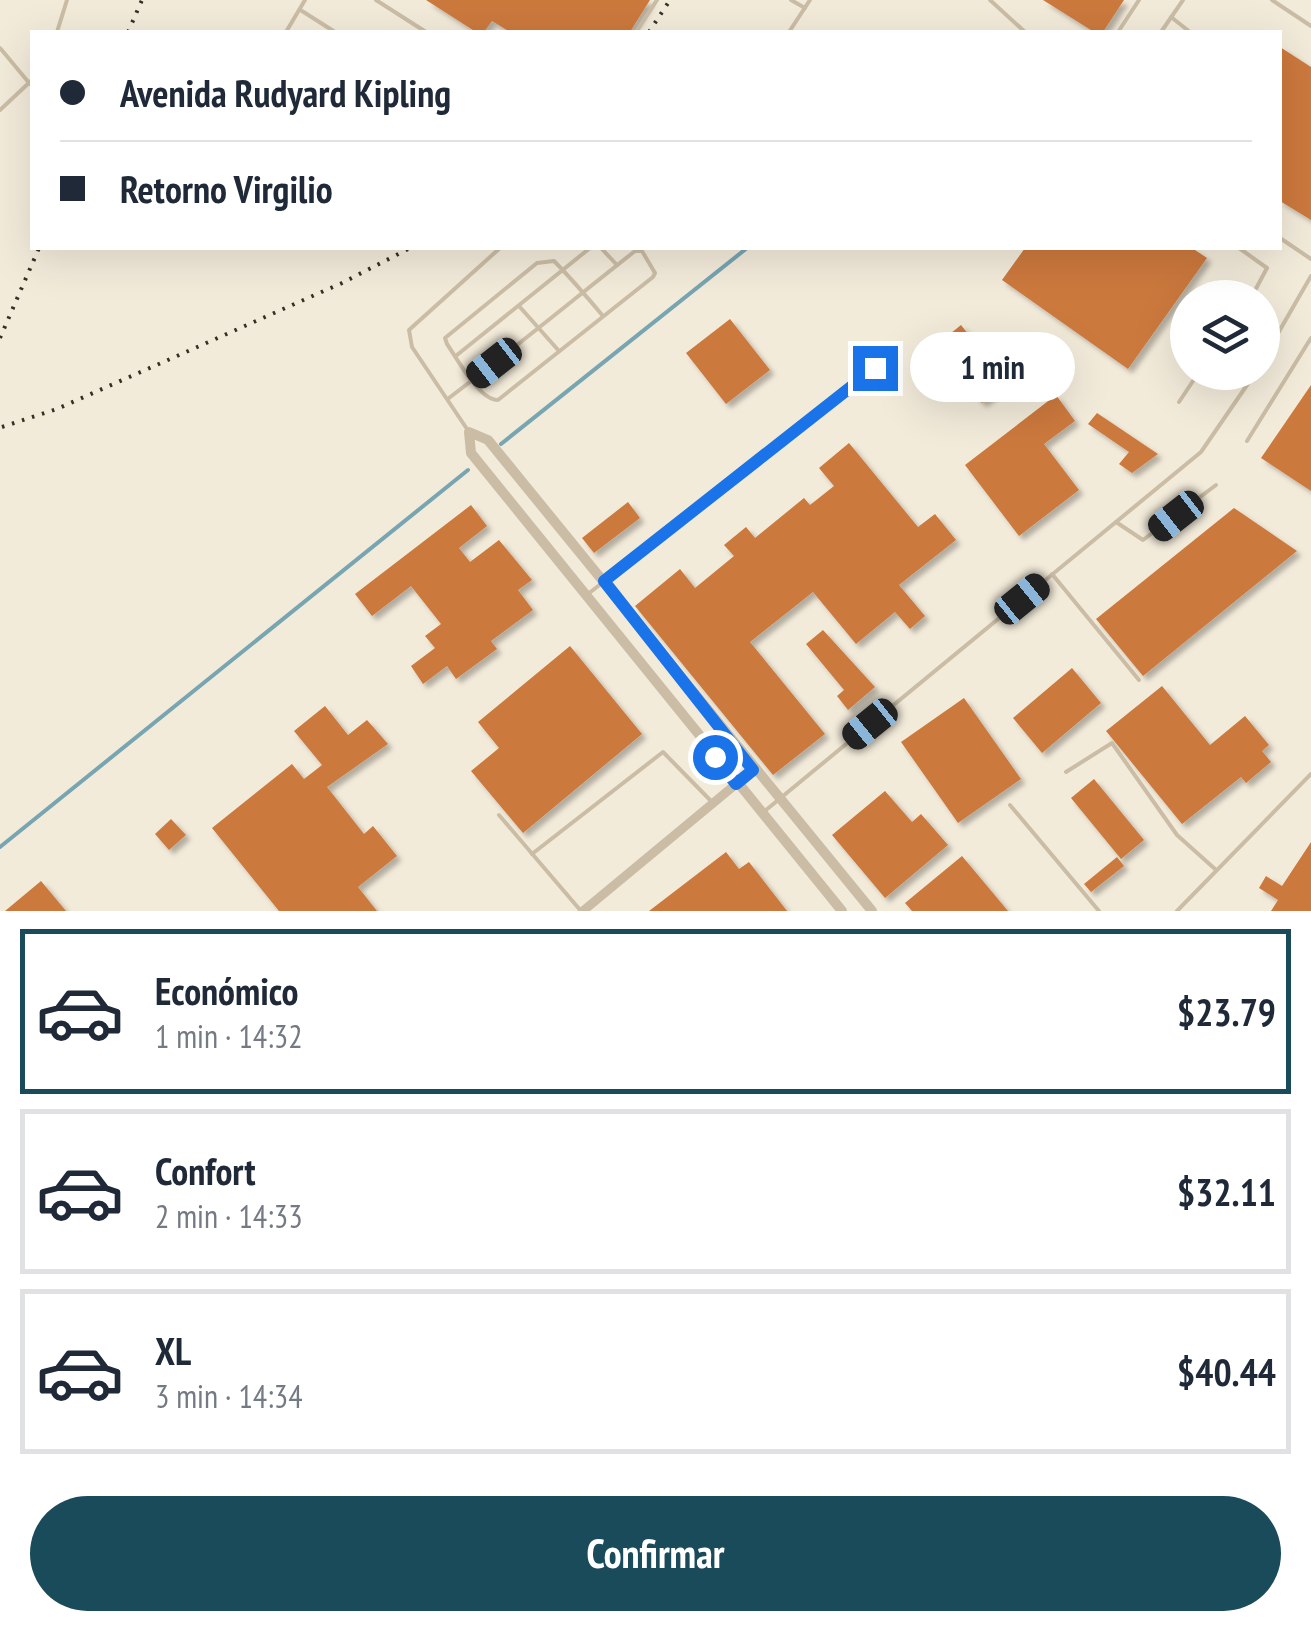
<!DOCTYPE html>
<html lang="es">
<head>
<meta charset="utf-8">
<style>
  body { margin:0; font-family:"PT Sans Narrow",sans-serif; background:#f2f2f3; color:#1f2937; height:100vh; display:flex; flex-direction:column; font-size:38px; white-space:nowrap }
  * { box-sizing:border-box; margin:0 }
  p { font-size:32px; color:#747a83 }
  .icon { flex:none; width:55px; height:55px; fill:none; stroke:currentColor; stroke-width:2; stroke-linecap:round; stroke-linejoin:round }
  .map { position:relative; height:911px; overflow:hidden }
  .drawer { display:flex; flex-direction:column; background:#fff; flex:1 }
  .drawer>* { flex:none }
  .banner { position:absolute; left:30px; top:30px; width:1252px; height:220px; border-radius:0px; box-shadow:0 10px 40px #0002; display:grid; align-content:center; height:220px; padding:0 30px; background:#fff }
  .tools { position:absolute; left:1170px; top:280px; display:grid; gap:20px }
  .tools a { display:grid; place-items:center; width:110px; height:110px; border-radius:50%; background:#fff; box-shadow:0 10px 40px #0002; font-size:50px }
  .end { position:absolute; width:45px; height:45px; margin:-22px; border:12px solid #1a73e8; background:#fff; box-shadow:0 0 0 5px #fff }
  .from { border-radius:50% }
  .bubble { position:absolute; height:70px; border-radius:35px; background:#fff; box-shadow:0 10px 40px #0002; font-size:32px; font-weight:700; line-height:70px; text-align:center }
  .car { position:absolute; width:30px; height:60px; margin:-30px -15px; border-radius:12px; box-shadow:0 0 8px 2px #0007; background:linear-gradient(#222 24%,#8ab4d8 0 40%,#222 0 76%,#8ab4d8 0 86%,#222 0) }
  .banner b { display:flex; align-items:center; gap:35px; height:95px; font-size:38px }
  .banner b+b { border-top:2px solid #e0e1e3 }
  .banner i { width:25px; height:25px; background:#1f2937 }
  ul { padding:18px 0 0; list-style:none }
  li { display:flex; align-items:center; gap:30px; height:165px; margin:0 20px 15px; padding:0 10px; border:5px solid #e0e1e3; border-radius:0px }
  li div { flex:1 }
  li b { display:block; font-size:38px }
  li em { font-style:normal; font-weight:700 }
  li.selected { border-color:#1a4b5a }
  li>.icon { width:90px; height:90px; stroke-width:1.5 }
  .button { display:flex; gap:20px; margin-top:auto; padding:20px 30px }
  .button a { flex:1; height:115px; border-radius:60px; background:#1a4b5a; color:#fff; font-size:40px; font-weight:700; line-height:115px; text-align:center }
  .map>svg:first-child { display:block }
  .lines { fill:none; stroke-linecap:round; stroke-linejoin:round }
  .stream { stroke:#77a5b1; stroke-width:4 }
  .building { fill:#cc793e; filter:url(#shadow) }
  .service { stroke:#cbbda5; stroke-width:4 }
  .minor { stroke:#cbbda5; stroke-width:9 }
  .tertiary { stroke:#cbbda5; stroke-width:10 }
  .rail { stroke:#372f27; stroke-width:4; stroke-dasharray:2.5 8; stroke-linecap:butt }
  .route { stroke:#1a73e8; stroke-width:12 }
</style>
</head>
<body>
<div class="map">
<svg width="1311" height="911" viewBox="0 0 1311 911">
  <defs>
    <filter id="shadow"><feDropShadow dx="4.5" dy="4.5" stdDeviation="2.5" flood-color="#0004"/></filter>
  </defs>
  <rect width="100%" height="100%" fill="#f3ebda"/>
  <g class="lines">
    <g class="stream">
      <path d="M501 444 747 248"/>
      <path d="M0 847 468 470"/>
    </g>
  </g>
  <g class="building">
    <path d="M426 0H650L630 32H510L492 21 484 32H476Z"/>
    <path d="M1043 0H1124L1103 32H1094Z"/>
    <path d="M1280 47 1311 67V220L1280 201Z"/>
    <path d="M1025 248H1192L1207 258 1128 369 1002 280Z"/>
    <path d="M730 319 770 370 726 404 686 353Z"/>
    <path d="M961 325 1007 383 982 403 935 346Z"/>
    <path d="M1311 385V491L1261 458Z"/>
    <path d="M1056 395 1075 421 1044 444 1079 490 1019 536 965 465Z"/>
    <path d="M1097 413 1158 454 1132 473 1119 464 1129 452 1088 424Z"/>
    <path d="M849 443 918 527 935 514 956 540 899 585 925 616 910 629 895 612 856 644 813 592 750 642 825 734 773 775 635 606 680 569 695 588 734 556 724 545 746 527 755 538 804 498 810 505 834 486 819 468Z"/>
    <path d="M628 502 640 518 594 553 582 538Z"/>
    <path d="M471 505 487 526 459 548 470 562 499 540 532 580 518 590 533 610 491 641 497 649 456 679 447 666 423 684 411 666 435 648 425 636 441 624 411 586 372 616 355 594Z"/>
    <path d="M1234 508 1297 551 1143 676 1096 619Z"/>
    <path d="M823 630 875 687 848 710 837 696 844 690 806 644Z"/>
    <path d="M570 646 642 734 523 833 471 771 499 748 478 722Z"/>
    <path d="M1072 668 1101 703 1042 753 1013 718Z"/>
    <path d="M1162 686 1210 745 1245 716 1269 745 1262 751 1271 762 1246 783 1241 777 1182 824 1106 731Z"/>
    <path d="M964 698 1021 779 958 823 901 742Z"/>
    <path d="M325 706 348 735 367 720 388 744 327 787 364 834 373 826 397 856 358 887 377 911H279L212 828 292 764 304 779 322 765 294 731Z"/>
    <path d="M1094 779 1144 840 1121 859 1071 798Z"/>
    <path d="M885 791 912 822 921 814 948 845 885 898 832 835Z"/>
    <path d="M171 819 186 835 169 850 155 834Z"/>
    <path d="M1311 842V911H1271L1278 900 1259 888 1266 876 1282 886Z"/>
    <path d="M726 852 739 869 749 862 787 911H649Z"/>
    <path d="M962 856 1008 911H912L905 903Z"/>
    <path d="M1117 857 1124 866 1091 892 1084 884Z"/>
    <path d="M41 881 66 911H5Z"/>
  </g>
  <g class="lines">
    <g class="service">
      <path d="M376 0 426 32"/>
      <path d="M791 0 805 8"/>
      <path d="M990 0 1025 32"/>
      <path d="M1272 0 1311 26"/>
      <path d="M302 11 335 32"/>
      <path d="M1171 17 1190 32"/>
      <path d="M57 32 67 0"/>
      <path d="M286 32 305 0"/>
      <path d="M636 32 657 0"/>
      <path d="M789 32 810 0"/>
      <path d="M943 32H947"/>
      <path d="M1118 32 1139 0"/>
      <path d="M1161 32 1183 0"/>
      <path d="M0 48 30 84"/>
      <path d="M0 110 32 80"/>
      <path d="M1280 238 1311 259"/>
      <path d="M601 248 617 265"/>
      <path d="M1239 248 1267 268 1251 298"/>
      <path d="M519 306 559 351"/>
      <path d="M457 355 590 248"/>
      <path d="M1262 361 1311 276"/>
      <path d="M449 398C512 350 573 300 635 251H642L655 273 653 277 498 400C479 400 458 360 447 344L445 338 537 263 554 261C571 278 587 297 603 316"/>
      <path d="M1179 402 1199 372"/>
      <path d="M467 429 412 347 409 330 500 248"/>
      <path d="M1247 441 1311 338"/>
      <path d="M1116 522 1143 540 1216 485"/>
      <path d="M1052 574 1139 680"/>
      <path d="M588 594 875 368"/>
      <path d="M1066 772 1112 743 1177 835 1215 869"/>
      <path d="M1010 805 1099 911"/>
      <path d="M766 810 1201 452 1256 372"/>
      <path d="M499 815 581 911"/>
      <path d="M532 854 663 752 711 801"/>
      <path d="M1177 911 1311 774"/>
    </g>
    <path class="minor" d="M583 911 753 770"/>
    <path class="tertiary" d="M842 911 471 453 469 432 488 440 872 911"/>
    <g class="rail">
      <path d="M128 32 142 0"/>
      <path d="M649 32 670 0"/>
      <path d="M0 338 39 248"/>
      <path d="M2 427 57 409 342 283 410 248"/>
    </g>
  </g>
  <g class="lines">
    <path class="route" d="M715 757 736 784 753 770 604 581 875 368"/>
  </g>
</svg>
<div class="tools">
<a><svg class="icon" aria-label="layers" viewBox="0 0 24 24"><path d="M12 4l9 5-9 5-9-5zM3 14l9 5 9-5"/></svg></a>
</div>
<i class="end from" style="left:715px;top:757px"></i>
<i class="end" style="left:875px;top:368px"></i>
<div class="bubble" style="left:910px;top:332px;width:165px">1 min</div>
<i class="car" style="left:494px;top:363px;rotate:232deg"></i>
<i class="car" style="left:1176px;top:516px;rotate:232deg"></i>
<i class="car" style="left:1022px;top:599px;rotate:51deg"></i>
<i class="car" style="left:870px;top:724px;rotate:231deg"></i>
<div class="banner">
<b><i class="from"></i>Avenida Rudyard Kipling</b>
<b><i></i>Retorno Virgilio</b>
</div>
</div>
<section class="drawer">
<ul>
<li class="selected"><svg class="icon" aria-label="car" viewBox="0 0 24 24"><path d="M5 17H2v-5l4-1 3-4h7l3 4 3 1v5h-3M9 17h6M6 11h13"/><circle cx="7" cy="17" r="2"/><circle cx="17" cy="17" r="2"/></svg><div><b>Económico</b><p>1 min · 14:32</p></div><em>$23.79</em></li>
<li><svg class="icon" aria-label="car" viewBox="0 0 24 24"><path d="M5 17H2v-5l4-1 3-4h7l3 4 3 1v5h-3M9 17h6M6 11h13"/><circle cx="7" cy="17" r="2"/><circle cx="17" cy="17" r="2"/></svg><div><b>Confort</b><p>2 min · 14:33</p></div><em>$32.11</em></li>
<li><svg class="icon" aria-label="car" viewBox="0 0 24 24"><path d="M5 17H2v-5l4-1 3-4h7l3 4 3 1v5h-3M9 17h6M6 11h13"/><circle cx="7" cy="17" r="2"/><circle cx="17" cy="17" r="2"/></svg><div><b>XL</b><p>3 min · 14:34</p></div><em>$40.44</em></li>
</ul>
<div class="button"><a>Confirmar</a></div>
</section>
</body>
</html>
